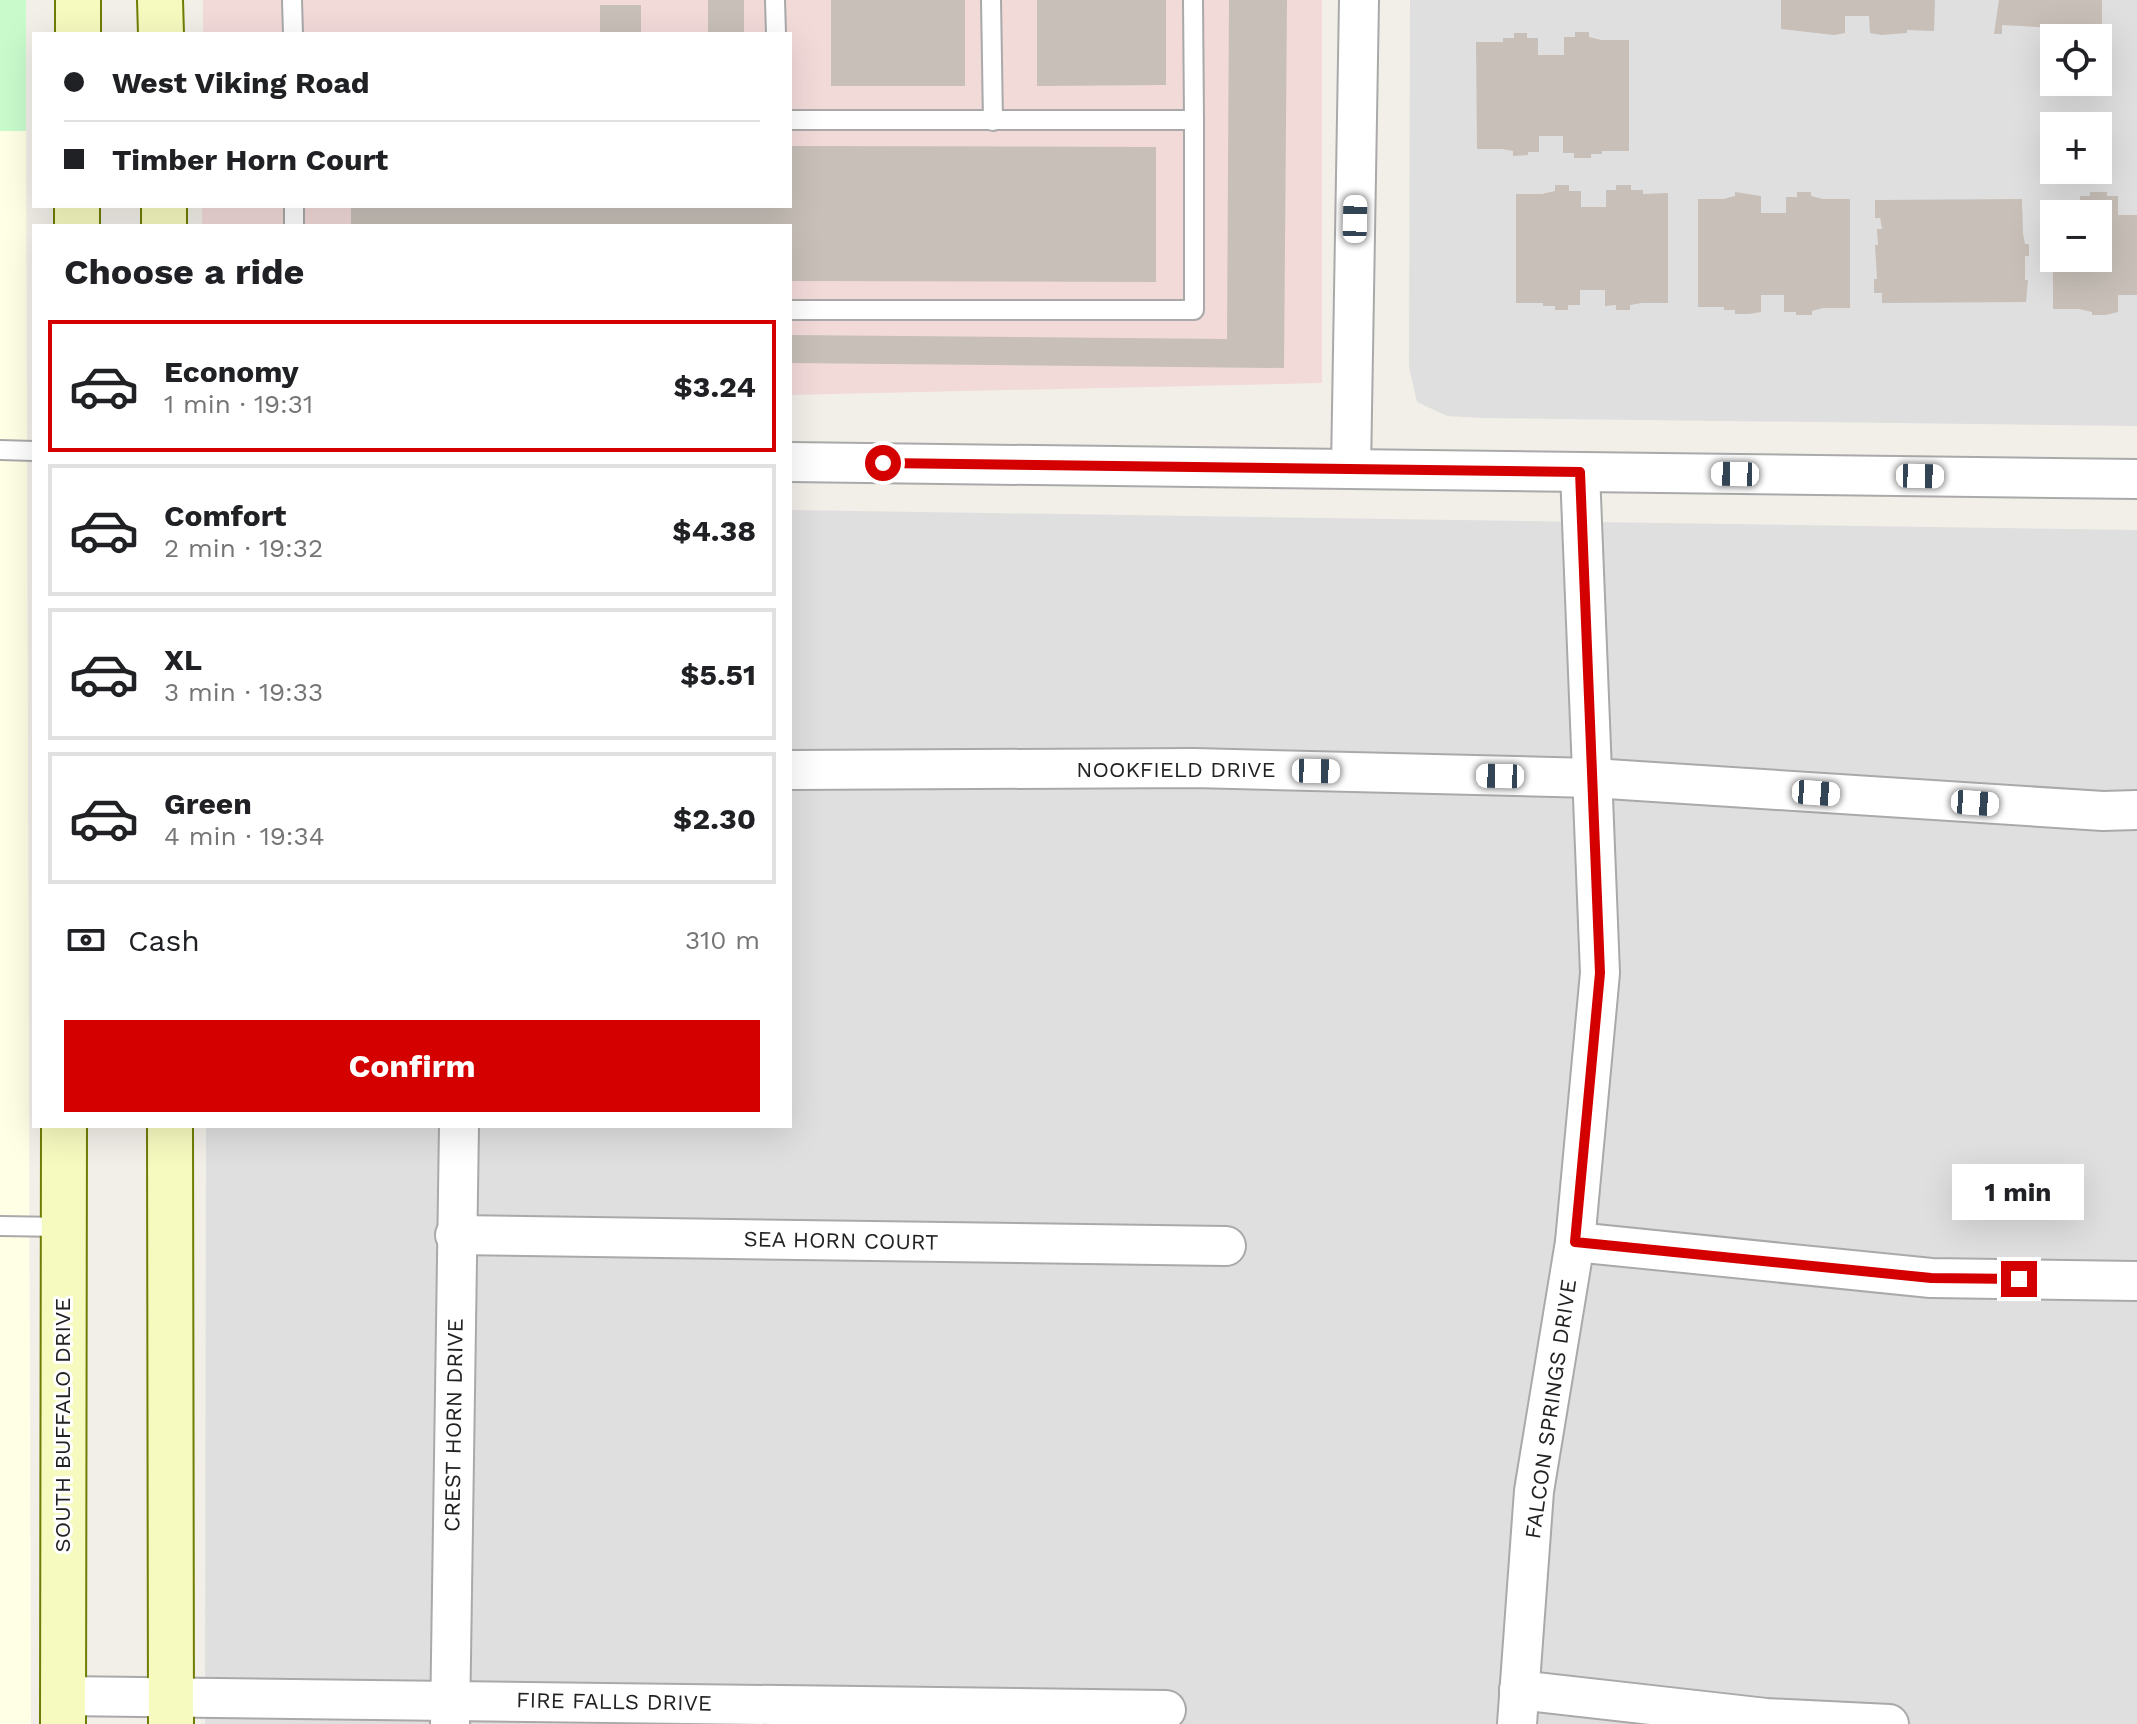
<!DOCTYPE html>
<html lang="en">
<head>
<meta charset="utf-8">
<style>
  body { margin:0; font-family:"Work Sans",sans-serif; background:#f2f2f2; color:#202124; height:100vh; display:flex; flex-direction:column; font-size:30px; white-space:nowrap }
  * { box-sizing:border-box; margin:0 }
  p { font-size:26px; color:#757577 }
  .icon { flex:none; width:44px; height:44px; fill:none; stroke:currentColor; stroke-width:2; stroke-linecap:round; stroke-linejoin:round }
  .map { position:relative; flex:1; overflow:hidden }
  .sheet { position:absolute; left:32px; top:224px; width:760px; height:904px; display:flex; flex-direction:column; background:#fff; border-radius:0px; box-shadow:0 8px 32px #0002 }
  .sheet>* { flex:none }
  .top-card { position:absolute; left:32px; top:32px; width:760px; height:176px; border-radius:0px; box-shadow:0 8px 32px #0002; display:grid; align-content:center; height:176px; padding:0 32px; background:#fff }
  .fabs { position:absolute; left:2040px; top:24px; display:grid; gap:16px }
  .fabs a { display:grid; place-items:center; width:72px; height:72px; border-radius:0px; background:#fff; box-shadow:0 8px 32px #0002; font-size:40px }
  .end { position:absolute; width:36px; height:36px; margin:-18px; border:10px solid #d40000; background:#fff; box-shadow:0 0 0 4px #fff }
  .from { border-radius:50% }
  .bubble { position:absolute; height:56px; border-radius:0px; background:#fff; box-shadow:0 8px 32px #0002; font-size:26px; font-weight:700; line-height:56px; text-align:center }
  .car { position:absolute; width:24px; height:48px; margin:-24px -12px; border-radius:10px; box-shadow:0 0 6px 2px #0007; background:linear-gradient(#fff 24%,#345 0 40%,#fff 0 76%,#345 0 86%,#fff 0) }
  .top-card b { display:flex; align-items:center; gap:28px; height:76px; font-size:30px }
  .top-card b+b { border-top:2px solid #e0e0e0 }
  .top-card i { width:20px; height:20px; background:#202124 }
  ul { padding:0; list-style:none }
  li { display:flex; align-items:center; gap:24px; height:132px; margin:0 16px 12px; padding:0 16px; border:4px solid #e0e0e0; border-radius:0px }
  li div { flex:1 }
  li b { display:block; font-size:30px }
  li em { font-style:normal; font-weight:700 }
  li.on { border-color:#d40000 }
  li>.icon { width:72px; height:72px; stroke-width:1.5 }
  h2 { padding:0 32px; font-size:36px; line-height:96px }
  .pay { display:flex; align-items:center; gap:20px; height:88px; padding:0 32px; font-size:30px }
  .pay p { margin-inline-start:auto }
  .primary-button { display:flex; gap:16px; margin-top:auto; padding:16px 32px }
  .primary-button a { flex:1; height:92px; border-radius:0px; background:#d40000; color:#fff; font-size:32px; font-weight:700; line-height:92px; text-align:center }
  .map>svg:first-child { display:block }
  .residential { fill:#e0dfdf; fill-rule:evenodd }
  .commercial { fill:#f2dad9 }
  .education { fill:#ffffe5 }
  .park { fill:#c8facc }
  .building { fill:#c7bfb8 }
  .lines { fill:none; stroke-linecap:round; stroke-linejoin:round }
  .lane-casing { stroke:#a9a9a9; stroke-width:22 }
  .street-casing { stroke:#a9a9a9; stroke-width:42 }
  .secondary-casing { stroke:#707d05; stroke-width:48 }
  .lane { stroke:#fff; stroke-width:18 }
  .street { stroke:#fff; stroke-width:38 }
  .secondary { stroke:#f7fabf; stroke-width:44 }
  .route { stroke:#d40000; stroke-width:10 }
  .labels { text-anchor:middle; stroke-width:6; stroke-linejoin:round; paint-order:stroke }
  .street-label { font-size:22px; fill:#222; stroke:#fff }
</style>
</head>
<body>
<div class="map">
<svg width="2137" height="1724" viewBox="0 0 2137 1724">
  <rect width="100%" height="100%" fill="#f2efe9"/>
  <g class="residential">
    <path d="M1410 0H2137V426L1481 418 1447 416 1417 402 1409 367ZM2054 38H2098V82H2054ZM2054 126H2098V170H2054ZM2054 214H2098V258H2054Z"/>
    <path d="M790 510 2137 530V1724H205L206 1126H790Z"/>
  </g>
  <path class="commercial" d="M203 0H1322V383L790 395V226H202V206H790V34H203Z"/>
  <path class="education" d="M0 131H26L31 1724H0Z"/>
  <rect class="park" x="0" y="0" width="26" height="131"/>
  <g class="building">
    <rect x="708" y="0" width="36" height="34"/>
    <rect x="831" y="0" width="134" height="86"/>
    <path d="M1037 0H1166V85L1037 86Z"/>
    <path d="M1229 0H1287L1284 368 790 363V335L1227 339Z"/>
    <path d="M1781 0H1935L1934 31 1907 30V33L1881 35 1870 33 1869 16H1845V33L1834 35 1781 29Z"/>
    <path d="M1999 0H2102V25H2056V28L2002 25V34H1994Z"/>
    <rect x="600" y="5" width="41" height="29"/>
    <path d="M1575 32H1589V37L1601 40H1629V151H1602V154H1591V158H1574V153H1563V136H1539V152H1528V155L1513 156V151L1502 149H1477L1476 42H1503V38H1514V33H1527V38H1538V55H1564V37H1575Z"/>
    <path d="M790 146 1156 147V282L790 281V226H351V206H790Z"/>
    <path d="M1555 185H1569V191H1581V207H1606V190H1616V185H1631V190H1643V194L1668 193V303H1642L1630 305V310H1616V305L1605 306V290H1580V305H1568V310H1555V306H1543V303H1516V194H1542L1555 191Z"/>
    <path d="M1735 192 1761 196V213H1786V197H1797V192H1811V196L1823 199H1850V308H1823L1812 311V315H1796V312H1784V295H1761V312L1749 314H1735V310H1724V307H1698V199H1723L1735 196Z"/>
    <path d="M2090 192H2107V196H2118V215H2137V295H2118V312L2106 315H2092V312L2079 309H2053V258H2098V214H2053V200H2080V196H2090Z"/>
    <path d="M2022 199 2023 233 2025 244H2029V256H2025V280H2028L2026 302 1882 303V293H1874V279H1877L1875 245H1878L1877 229H1882L1879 210 1880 218H1875V200Z"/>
  </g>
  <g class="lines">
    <g class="lane-casing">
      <g id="lane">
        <path d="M292 0 293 34"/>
        <path d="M775 0 776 34"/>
        <path d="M991 0 993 121"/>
        <path d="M1193 0 1194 120"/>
        <path d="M790 120H1194V310H790"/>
        <path d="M294 226V206"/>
        <path d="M0 450 34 451"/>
        <path d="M0 1226 62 1227"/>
      </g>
    </g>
    <g class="street-casing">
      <g id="street">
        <path d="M790 462 2137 479"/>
        <path d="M1351 469 1359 0"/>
        <path d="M790 770 1194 768 1592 778 2103 811 2137 810"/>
        <path d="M455 1235 1226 1246"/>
        <path d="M1575 1242 1931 1278 2137 1281"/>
        <path d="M1519 1690 1766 1718 1889 1724"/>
        <path d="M63 1696 1166 1710"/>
        <path d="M450 1724 459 1126"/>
        <path d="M1517 1724 1534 1491 1575 1242 1600 973 1580 472"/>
      </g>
    </g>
    <g class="secondary-casing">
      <g id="secondary">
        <path d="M160 0 161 34"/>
        <path d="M78 34V0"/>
        <path d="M164 206V226"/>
        <path d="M77 226V206"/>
        <path d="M170 1126 171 1724"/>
        <path d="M63 1724 64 1126"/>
      </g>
    </g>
    <use href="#lane" class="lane"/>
    <use href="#street" class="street"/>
    <use href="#secondary" class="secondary"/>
  </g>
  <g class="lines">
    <path class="route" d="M883 463 1580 472 1600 973 1575 1242 1931 1278 2019 1279"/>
  </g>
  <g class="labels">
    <g class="street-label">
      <text x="1176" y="777">NOOKFIELD DRIVE</text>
      <text transform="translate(841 1240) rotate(1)" y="8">SEA HORN COURT</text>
      <text transform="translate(1550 1409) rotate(-82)" y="8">FALCON SPRINGS DRIVE</text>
      <text transform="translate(62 1425) rotate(-90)" y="8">SOUTH BUFFALO DRIVE</text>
      <text transform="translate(453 1425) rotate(-89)" y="8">CREST HORN DRIVE</text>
      <text transform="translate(614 1701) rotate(1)" y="8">FIRE FALLS DRIVE</text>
    </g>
  </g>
</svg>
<div class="fabs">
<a><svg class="icon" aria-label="locate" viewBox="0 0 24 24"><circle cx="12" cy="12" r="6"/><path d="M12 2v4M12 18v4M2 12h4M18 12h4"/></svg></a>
<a>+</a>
<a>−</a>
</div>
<i class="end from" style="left:883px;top:463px"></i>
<i class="end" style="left:2019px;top:1279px"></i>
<div class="bubble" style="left:1952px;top:1164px;width:132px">1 min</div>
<i class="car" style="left:1355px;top:219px;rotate:1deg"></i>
<i class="car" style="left:1735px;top:474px;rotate:271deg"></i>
<i class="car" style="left:1920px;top:476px;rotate:91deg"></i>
<i class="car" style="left:1316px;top:771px;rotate:91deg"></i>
<i class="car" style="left:1500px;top:776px;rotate:271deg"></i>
<i class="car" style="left:1816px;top:793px;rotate:94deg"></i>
<i class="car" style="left:1975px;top:803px;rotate:94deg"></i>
<div class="top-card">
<b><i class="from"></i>West Viking Road</b>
<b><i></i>Timber Horn Court</b>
</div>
<section class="sheet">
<h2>Choose a ride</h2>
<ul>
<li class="on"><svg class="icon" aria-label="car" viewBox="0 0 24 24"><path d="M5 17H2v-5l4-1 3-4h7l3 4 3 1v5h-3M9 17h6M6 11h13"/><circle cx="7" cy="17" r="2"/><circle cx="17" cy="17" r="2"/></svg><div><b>Economy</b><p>1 min · 19:31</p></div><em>$3.24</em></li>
<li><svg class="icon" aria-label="car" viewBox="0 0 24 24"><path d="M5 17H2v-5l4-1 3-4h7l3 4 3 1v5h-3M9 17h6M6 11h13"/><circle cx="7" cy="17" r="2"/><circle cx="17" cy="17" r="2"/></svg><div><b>Comfort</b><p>2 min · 19:32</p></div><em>$4.38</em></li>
<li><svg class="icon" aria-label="car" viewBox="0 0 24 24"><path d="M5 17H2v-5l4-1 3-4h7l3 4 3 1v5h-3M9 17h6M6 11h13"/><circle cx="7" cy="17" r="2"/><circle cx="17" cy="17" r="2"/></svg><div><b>XL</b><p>3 min · 19:33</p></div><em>$5.51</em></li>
<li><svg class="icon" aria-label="car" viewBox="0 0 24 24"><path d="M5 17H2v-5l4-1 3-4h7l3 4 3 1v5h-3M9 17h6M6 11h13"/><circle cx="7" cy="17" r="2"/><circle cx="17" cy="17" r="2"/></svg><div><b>Green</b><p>4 min · 19:34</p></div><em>$2.30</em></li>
</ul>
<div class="pay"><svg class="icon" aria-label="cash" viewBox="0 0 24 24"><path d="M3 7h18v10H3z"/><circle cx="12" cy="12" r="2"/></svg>Cash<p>310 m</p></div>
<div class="primary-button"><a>Confirm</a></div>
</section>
</div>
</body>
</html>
